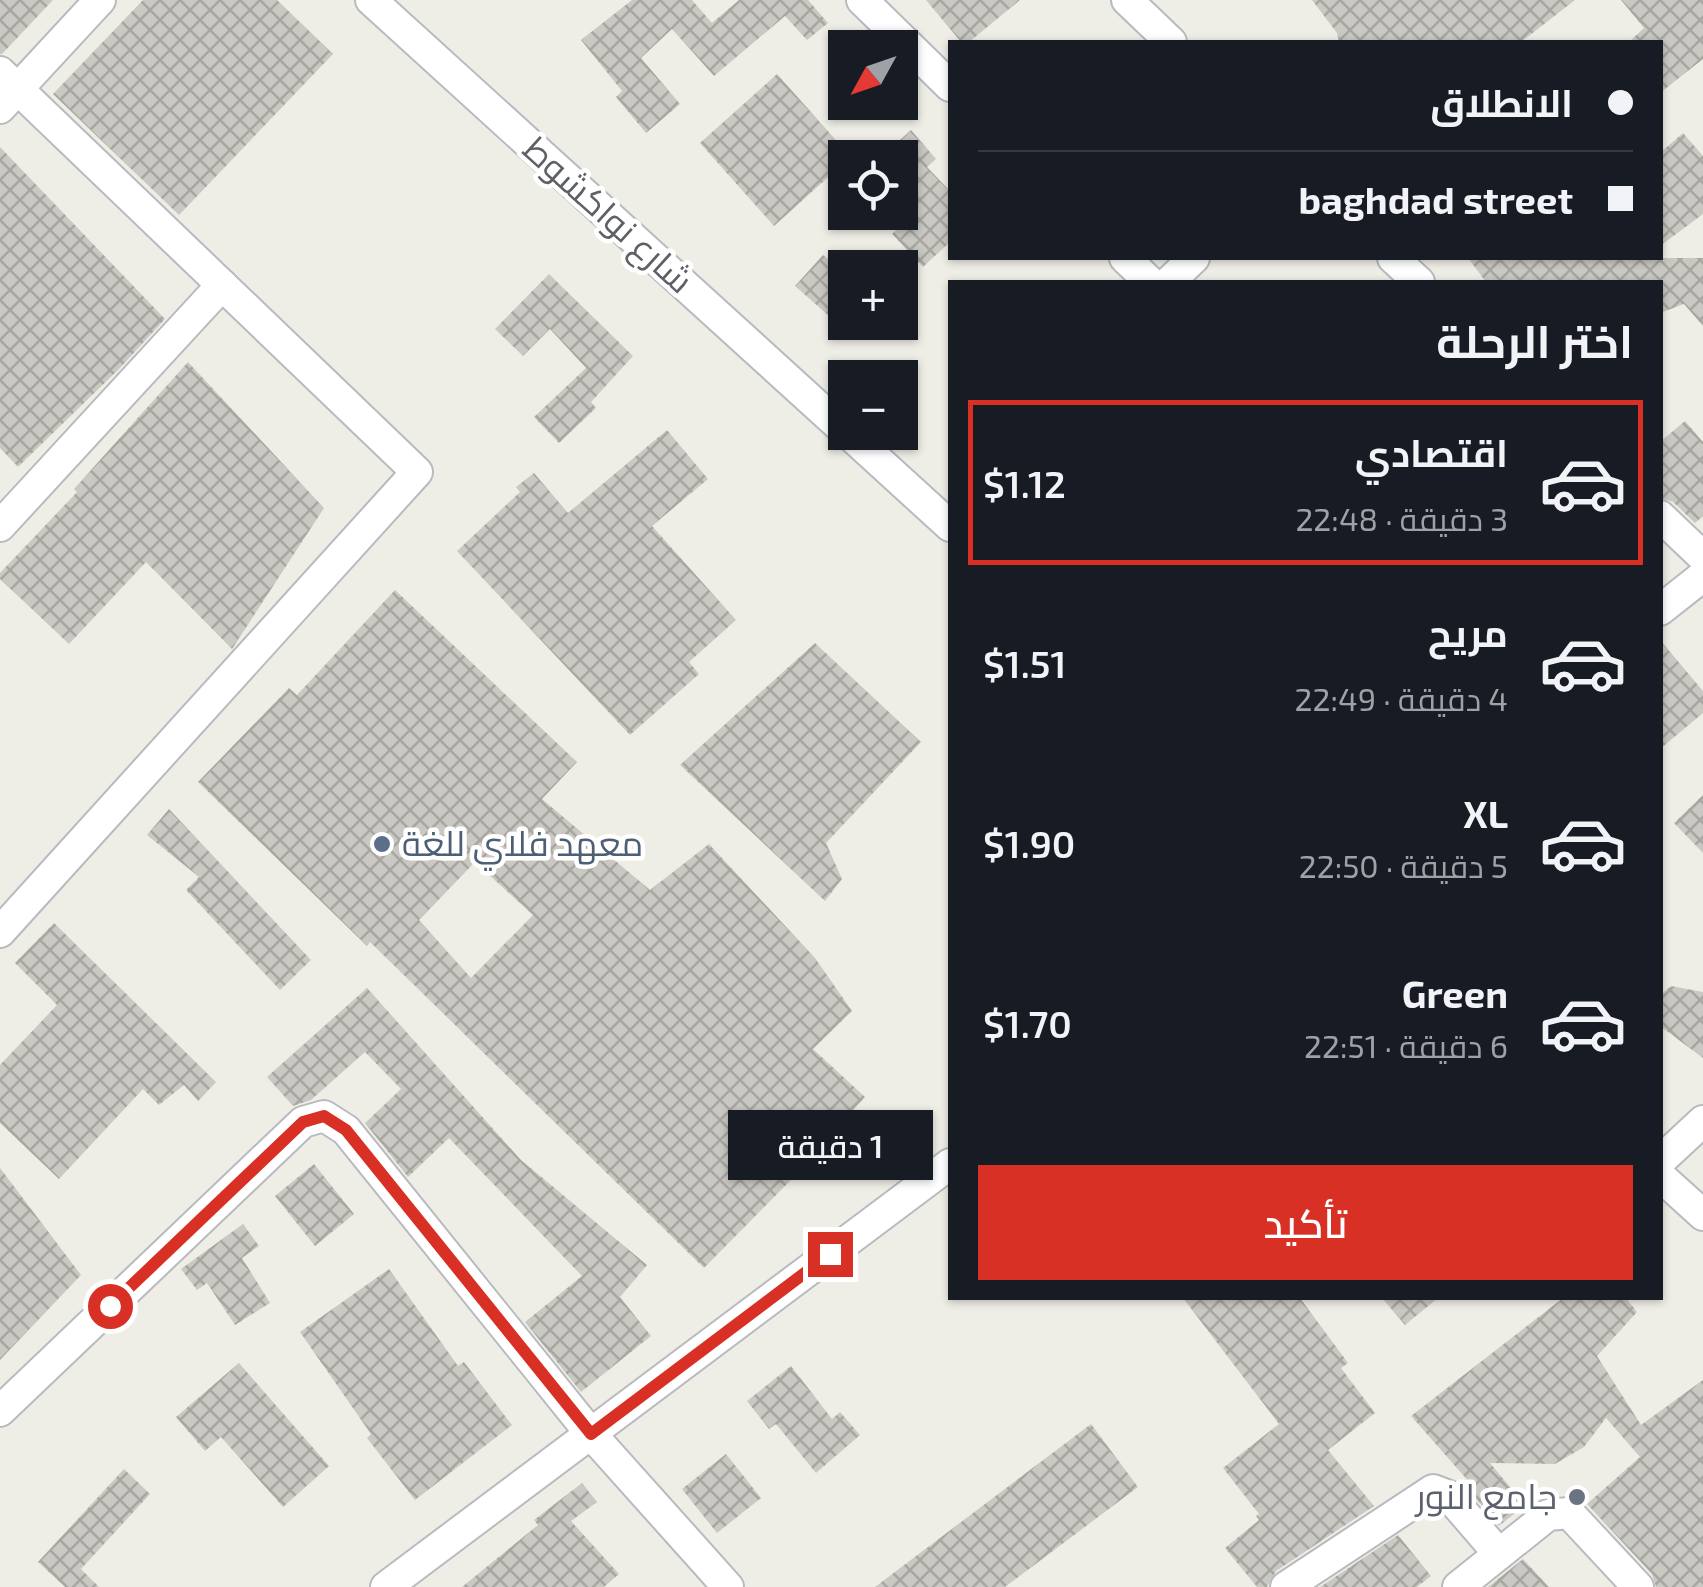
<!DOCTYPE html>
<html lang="ar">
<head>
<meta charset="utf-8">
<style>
  body { margin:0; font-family:"Exo 2",Cairo,sans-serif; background:#242831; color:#f1f3f6; direction:rtl; height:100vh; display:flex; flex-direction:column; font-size:38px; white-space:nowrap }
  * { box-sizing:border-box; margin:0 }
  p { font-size:32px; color:#9ea1a6 }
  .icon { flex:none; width:55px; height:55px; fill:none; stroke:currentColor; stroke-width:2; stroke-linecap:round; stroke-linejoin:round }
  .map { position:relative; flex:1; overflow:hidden; direction:ltr }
  .drawer { position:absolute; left:948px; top:280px; width:715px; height:1020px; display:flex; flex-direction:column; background:#171b24; border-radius:0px; box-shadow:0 2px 8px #0004; direction:rtl }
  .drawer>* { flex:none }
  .top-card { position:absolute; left:948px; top:40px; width:715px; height:220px; border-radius:0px; box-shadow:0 2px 8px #0004; direction:rtl; display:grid; align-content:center; height:220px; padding:0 30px; background:#171b24 }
  .needle { width:65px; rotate:230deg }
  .controls { position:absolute; left:828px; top:30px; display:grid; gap:20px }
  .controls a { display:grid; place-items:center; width:90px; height:90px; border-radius:0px; background:#171b24; box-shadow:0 2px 8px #0004; font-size:50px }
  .end { position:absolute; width:45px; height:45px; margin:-22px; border:12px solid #d93025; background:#fff; box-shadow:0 0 0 5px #fff }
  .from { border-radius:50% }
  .bubble { position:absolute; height:70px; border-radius:0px; background:#171b24; box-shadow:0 2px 8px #0004; font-size:32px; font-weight:600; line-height:70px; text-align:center; direction:rtl }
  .top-card b { display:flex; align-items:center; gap:35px; height:95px; font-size:38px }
  .top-card b+b { border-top:2px solid #363941 }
  .top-card i { width:25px; height:25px; background:#f1f3f6 }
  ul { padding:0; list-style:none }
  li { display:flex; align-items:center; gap:30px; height:165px; margin:0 20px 15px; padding:0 10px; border:5px solid transparent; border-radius:0px }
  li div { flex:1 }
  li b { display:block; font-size:38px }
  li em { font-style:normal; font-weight:600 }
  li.current { border-color:#d93025 }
  li>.icon { width:90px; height:90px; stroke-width:1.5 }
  h2 { padding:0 30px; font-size:45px; line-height:120px }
  .primary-button { display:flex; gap:20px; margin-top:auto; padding:20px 30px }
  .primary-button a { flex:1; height:115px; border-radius:0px; background:#d93025; color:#fff; font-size:40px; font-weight:600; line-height:115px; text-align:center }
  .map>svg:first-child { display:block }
  .building { fill:url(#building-cross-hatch); fill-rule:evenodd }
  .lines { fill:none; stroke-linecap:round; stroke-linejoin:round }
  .minor-casing { stroke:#b8babf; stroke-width:34 }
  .minor { stroke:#fff; stroke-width:30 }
  .route { stroke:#d93025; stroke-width:12 }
  .service-dot { fill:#5c6f8a; stroke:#fff; stroke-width:4 }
  .worship-dot { fill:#6b7280; stroke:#fff; stroke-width:4 }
  .labels { text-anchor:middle; stroke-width:9; stroke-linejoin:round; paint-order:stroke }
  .street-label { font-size:35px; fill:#5d6065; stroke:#fff }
  .service-label { font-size:35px; fill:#4e5e75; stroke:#fff; text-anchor:start }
  .worship-label { font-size:35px; fill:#5b616d; stroke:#fff; text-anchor:end }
</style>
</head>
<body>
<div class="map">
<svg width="1703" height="1587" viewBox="0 0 1703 1587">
  <defs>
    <pattern id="building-cross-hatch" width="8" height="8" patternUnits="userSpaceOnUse" patternTransform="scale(2.5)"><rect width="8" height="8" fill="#cac8c2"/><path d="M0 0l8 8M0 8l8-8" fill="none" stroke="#a7a6a1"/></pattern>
  </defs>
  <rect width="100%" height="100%" fill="#efeee6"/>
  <g class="building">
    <path d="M0 0H53L2 54H0Z"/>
    <path d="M143 0H277L333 54 179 215 53 94Z"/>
    <path d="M632 0H692L712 23 739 0H808L828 23 807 40 785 16 714 76 672 29 641 58 680 104 646 133 616 97 622 91 581 40Z"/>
    <path d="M926 0H1020L969 42H961Z"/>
    <path d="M1312 0H1575L1521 42H1339L1337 33Z"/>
    <path d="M1621 0H1703V59L1660 93V42H1629L1644 28Z"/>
    <path d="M777 74 851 157 845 158V162L774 226 700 143Z"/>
    <path d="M911 130 936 159 927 167 950 191V242L923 267 892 234 900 226V158H880Z"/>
    <path d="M1683 133 1703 156V214L1660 246V153Z"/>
    <path d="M0 147 165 319 119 369 18 467 0 448Z"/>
    <path d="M823 255 845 273V330L795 286Z"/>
    <path d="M1468 258H1703V326L1684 304 1660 313V282H1486Z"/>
    <path d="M549 274 633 356 591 402 596 408 559 443 534 417 586 368 550 329 523 356 495 329Z"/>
    <path d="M188 362 324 508 232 649 146 562 69 644 0 579V573L77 492 74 489Z"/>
    <path d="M1685 421 1703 442V516L1695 523 1673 502 1660 498V442Z"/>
    <path d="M667 430 708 479 652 526 736 620 689 662 699 674 630 735 457 551 520 492 516 487 534 473 568 513Z"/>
    <path d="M395 590 577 762 542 799 650 890 709 844 815 958 852 1011 813 1049 865 1097 791 1180 704 1268 370 942 367 946 198 782 289 688 297 695ZM475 862 533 915 471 978 419 920Z"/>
    <path d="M1660 640 1703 691V713L1660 749Z"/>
    <path d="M815 643 921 742 826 843 842 879 825 901 680 765Z"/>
    <path d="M1703 795V853L1674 823Z"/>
    <path d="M169 809 311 960 280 990 186 890 199 877 147 835Z"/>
    <path d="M54 923 216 1082 198 1101 184 1085 159 1105 143 1089 59 1179 0 1123V1065L57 1005 15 963Z"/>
    <path d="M1671 986 1703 992V1058L1660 1026V995Z"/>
    <path d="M367 988 521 1160 647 1265 620 1297 651 1336 581 1392 525 1322 582 1276 449 1138 408 1177 365 1123 401 1089 365 1052 311 1100 293 1106 267 1077Z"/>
    <path d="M314 1164 354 1214 315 1246 275 1196Z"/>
    <path d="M0 1168 81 1275 0 1360Z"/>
    <path d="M243 1224 259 1246 242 1258 270 1303 235 1325 207 1283 197 1290 181 1269Z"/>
    <path d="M389 1269 458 1366 464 1362 512 1425 415 1500 367 1438 371 1434 300 1332Z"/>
    <path d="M1183 1298H1300L1348 1363 1341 1368 1375 1413 1328 1450 1374 1506 1276 1571 1267 1587H1257L1225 1548 1259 1520 1256 1516 1259 1514 1223 1468 1279 1424Z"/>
    <path d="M1382 1298H1438L1405 1325Z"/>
    <path d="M1563 1298H1626L1637 1312 1597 1356 1641 1425 1703 1380V1587H1656L1652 1574 1587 1504 1640 1457 1606 1418 1584 1447 1555 1464 1490 1463 1525 1505 1499 1526 1467 1488 1471 1484 1411 1416Z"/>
    <path d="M239 1363 329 1466 283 1507 221 1437 205 1451 176 1417Z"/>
    <path d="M791 1366 832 1419 840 1412 860 1435 816 1473 776 1424 769 1429 747 1401Z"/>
    <path d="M1091 1424 1138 1487 1005 1587H875Z"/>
    <path d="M726 1454 761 1498 717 1533 682 1489Z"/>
    <path d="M124 1469 150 1494 81 1569 99 1587H65L38 1562Z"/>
    <path d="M582 1483 597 1502 571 1521 619 1574 604 1587H462L538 1525 534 1520Z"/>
    <path d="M1398 1535 1431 1576 1417 1587H1320Z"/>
    <path d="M1523 1559 1549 1587H1488Z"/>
  </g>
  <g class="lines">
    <g class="minor-casing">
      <g id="minor">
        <path d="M371 0 845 431"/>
        <path d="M862 0 950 86"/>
        <path d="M1127 0 1171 42"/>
        <path d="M0 72 417 472 0 932"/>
        <path d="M0 108 100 0"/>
        <path d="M1125 258 1150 282"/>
        <path d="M1393 258 1419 282"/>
        <path d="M1169 282 1194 258"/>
        <path d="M847 432 950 526"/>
        <path d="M1660 516 1703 557"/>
        <path d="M0 526 222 285"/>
        <path d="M1660 610 1703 576"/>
        <path d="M1660 1161 1703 1121"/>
        <path d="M1660 1176 1703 1215"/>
        <path d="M0 1411 303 1122 324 1116 346 1130 591 1434 728 1587"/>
        <path d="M386 1587 950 1164"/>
        <path d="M1286 1587 1433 1490 1449 1496 1499 1554"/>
        <path d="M1458 1587 1548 1515 1569 1513 1638 1587"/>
      </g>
    </g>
    <use href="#minor" class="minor"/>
  </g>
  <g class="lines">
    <path class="route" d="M110 1306 303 1122 324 1116 346 1130 591 1434 830 1254"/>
  </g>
  <circle class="service-dot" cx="382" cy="844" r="10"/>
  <circle class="worship-dot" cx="1577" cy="1497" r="10"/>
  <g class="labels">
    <g class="street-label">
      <text transform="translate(608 215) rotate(42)" y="12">شارع نواكشوط</text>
    </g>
    <g class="service-label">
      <text x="402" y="856">معهد فلاي للغة</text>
    </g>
    <g class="worship-label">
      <text x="1557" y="1509">جامع النور</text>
    </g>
  </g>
</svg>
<div class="controls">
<a><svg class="needle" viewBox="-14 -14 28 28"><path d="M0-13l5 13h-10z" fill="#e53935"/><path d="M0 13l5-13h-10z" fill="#9ea1a6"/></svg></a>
<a><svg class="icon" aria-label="locate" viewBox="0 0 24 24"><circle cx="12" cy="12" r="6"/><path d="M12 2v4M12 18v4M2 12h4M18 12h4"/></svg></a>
<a>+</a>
<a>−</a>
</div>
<i class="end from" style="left:110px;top:1306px"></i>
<i class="end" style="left:830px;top:1254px"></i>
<div class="bubble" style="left:728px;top:1110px;width:205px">1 دقيقة</div>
<div class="top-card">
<b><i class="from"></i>الانطلاق</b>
<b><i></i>baghdad street</b>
</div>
<section class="drawer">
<h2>اختر الرحلة</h2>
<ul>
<li class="current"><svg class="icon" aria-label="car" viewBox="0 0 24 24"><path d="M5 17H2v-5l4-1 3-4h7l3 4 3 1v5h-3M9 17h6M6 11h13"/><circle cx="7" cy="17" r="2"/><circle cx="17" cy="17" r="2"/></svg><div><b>اقتصادي</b><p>3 دقيقة · 22:48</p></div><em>$1.12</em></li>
<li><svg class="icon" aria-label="car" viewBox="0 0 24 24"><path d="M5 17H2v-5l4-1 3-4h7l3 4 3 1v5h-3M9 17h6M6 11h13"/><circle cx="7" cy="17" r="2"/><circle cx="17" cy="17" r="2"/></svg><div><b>مريح</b><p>4 دقيقة · 22:49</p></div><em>$1.51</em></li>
<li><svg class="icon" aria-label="car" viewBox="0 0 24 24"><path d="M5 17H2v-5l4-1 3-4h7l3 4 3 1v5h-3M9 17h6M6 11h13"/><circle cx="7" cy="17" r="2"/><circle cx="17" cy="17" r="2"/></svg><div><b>XL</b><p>5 دقيقة · 22:50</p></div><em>$1.90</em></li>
<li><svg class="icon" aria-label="car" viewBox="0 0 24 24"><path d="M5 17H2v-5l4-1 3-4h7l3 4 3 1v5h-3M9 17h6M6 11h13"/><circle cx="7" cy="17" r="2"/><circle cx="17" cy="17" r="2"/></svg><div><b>Green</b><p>6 دقيقة · 22:51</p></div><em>$1.70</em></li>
</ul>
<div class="primary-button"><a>تأكيد</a></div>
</section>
</div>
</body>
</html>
